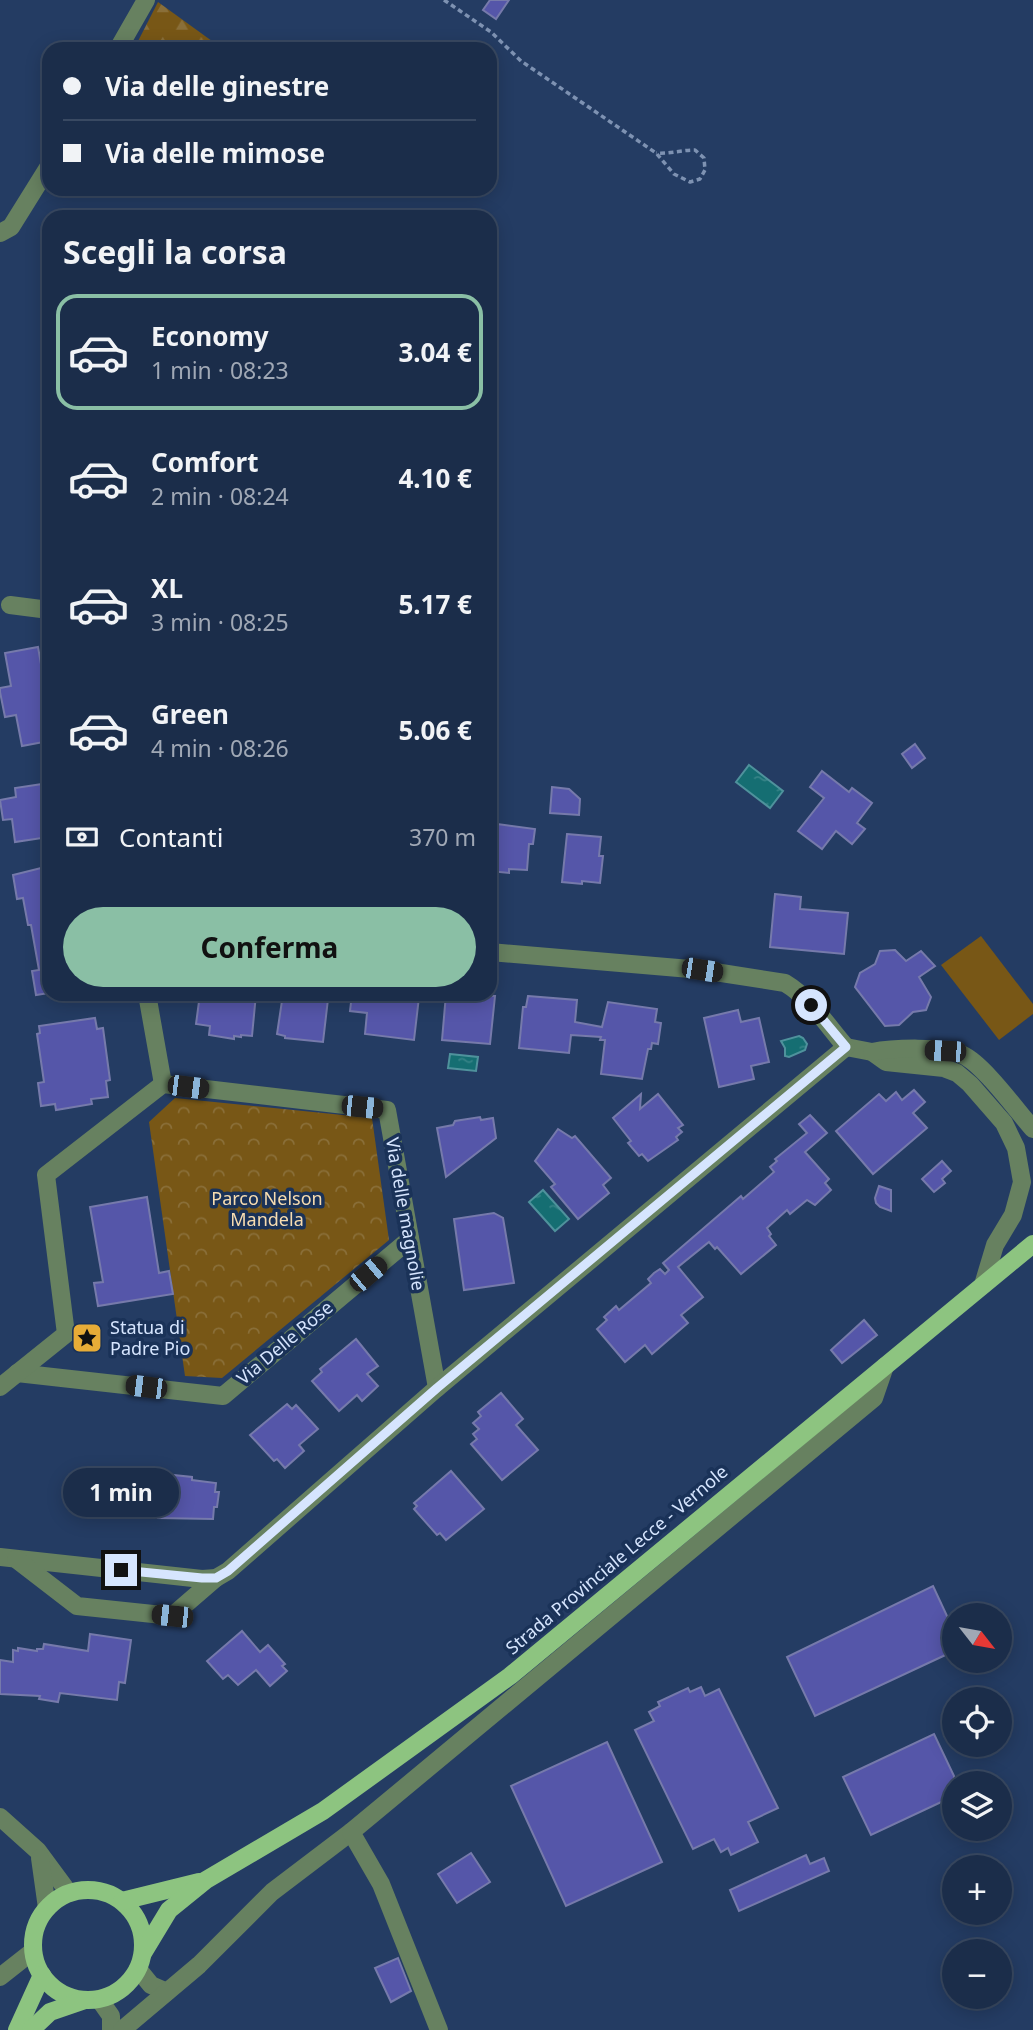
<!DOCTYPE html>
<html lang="it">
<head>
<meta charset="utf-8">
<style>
  body { margin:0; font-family:"Noto Sans",sans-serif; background:#243551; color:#f1f3f6; height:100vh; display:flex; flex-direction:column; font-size:26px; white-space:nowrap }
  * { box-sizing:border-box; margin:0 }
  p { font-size:23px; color:#a0a8b5 }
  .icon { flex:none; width:38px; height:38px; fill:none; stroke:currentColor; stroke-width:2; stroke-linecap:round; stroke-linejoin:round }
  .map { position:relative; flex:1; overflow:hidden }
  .drawer { position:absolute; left:42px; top:210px; width:455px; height:791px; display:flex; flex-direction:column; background:#1b2d4a; border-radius:21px; box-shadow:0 4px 18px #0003,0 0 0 2px #394962 }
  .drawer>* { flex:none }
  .hud { position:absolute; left:42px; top:42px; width:455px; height:154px; border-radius:21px; box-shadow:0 4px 18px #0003,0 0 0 2px #394962; display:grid; align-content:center; height:154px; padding:0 21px; background:#1b2d4a }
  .needle { width:46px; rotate:121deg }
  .tools { position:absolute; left:942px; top:1603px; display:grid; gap:14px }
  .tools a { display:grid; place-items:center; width:70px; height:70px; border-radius:50%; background:#1b2d4a; box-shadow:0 4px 18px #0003,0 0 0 2px #394962; font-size:35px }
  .end { position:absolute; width:32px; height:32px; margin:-16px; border:9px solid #d6e5fe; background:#111; box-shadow:0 0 0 4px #111 }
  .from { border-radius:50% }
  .bubble { position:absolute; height:49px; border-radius:24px; background:#1b2d4a; box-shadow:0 4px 18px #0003,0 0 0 2px #394962; font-size:23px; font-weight:700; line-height:49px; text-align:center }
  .car { position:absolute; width:21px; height:42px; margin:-21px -10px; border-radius:9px; box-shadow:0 0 5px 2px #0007; background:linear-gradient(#222 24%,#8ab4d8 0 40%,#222 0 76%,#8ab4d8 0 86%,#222 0) }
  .hud b { display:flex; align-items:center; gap:24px; height:66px; font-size:26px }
  .hud b+b { border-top:2px solid #394962 }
  .hud i { width:18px; height:18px; background:#f1f3f6 }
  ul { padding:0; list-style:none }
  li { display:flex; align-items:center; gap:21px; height:116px; margin:0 14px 10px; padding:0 7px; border:4px solid transparent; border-radius:21px }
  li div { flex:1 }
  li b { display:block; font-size:26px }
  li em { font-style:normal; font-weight:700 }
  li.selected { border-color:#8abfa5 }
  li>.icon { width:63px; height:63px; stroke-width:1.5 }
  h2 { padding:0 21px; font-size:32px; line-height:84px }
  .pay { display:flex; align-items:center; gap:18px; height:77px; padding:0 21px; font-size:26px }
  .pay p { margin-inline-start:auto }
  .action { display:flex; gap:14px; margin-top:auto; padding:14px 21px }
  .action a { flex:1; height:80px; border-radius:42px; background:#8abfa5; color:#111; font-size:28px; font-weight:700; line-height:80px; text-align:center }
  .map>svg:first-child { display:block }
  .green { fill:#785716 }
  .forest { fill:url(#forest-firs) }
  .park { fill:url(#park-crowns) }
  .water { fill:url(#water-ripples); stroke:#4f929c; stroke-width:2 }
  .building { fill:#5556a9; stroke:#767aab; stroke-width:2 }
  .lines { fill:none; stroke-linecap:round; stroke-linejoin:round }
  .path { stroke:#7e92b2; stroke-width:3.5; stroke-dasharray:5 3.5; stroke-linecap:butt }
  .minor { stroke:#678160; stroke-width:18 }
  .major { stroke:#8dc480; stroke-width:18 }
  .route { stroke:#d6e5fe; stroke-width:9 }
  .labels { text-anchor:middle; stroke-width:7; stroke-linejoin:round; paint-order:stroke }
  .park-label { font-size:18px; fill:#f7dcb0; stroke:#1a3258 }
  .street-label { font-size:18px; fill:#d6e5fe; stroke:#1a3258 }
  .poi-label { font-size:18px; fill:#d6e5fe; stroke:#1a3258; text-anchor:start }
</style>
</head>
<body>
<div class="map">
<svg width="1033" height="2030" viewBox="0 0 1033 2030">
  <defs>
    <pattern id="forest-firs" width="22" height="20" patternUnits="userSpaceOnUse" patternTransform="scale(1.75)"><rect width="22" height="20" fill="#785716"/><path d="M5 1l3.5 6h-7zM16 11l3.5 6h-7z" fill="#8a6f39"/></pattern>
    <pattern id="park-crowns" width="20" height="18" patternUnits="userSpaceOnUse" patternTransform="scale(1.75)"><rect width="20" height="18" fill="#785716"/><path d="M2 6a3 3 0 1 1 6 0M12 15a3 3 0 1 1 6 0" fill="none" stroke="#8a6f39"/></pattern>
    <pattern id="water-ripples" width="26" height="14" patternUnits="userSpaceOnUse" patternTransform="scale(1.75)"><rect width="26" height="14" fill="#156e72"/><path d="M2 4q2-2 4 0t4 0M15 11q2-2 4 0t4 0" fill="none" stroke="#368387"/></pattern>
  </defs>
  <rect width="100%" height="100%" fill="#243c63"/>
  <path class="green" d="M981 936 1033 1004V1014L999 1040 941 965Z"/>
  <path class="forest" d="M158 2 223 49H134Z"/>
  <path class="park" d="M175 1098 372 1118 389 1240 222 1378 185 1376 149 1122Z"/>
  <g class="water">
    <path d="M749 765 783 791 770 808 736 782Z"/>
    <path d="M799 1036 803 1038 807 1044 805 1050 789 1057 785 1056V1048L781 1041Z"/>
    <path d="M450 1054 478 1057 476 1071 448 1068Z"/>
    <path d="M543 1190 569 1219 555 1231 529 1202Z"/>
  </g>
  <g class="building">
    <path d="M490 0H509L496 19 483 10Z"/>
    <path d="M38 647 49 710V741L22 746 16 715 5 717 0 692V688L11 686 5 653Z"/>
    <path d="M915 744 925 758 912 768 902 754Z"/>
    <path d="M822 771 849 792 852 788 872 803 857 823 865 829 852 844 836 831 822 849 798 831 824 798 810 787Z"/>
    <path d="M49 783V837L15 842 12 819 3 820 0 800 16 797 15 788Z"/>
    <path d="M552 787 569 789 580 799 579 815 550 813Z"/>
    <path d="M490 823 535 829 533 844H529L527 870 509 869V873L490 871Z"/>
    <path d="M567 834 601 837 599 856H603L600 883 582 881V884L562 882Z"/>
    <path d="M49 866V993L36 995 32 971 39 970 31 925H28L23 898 17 899 13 875Z"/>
    <path d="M775 894 801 897 800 909 848 913 844 954 770 947Z"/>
    <path d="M895 950 906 961 921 951 935 966 919 977 931 997 926 1010 913 1012 899 1025 885 1026 855 987 860 973 875 964 880 951Z"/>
    <path d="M200 994H256L252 1036 241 1035V1037L234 1036V1039L209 1035 210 1026 196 1024Z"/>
    <path d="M283 994H324L323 998 328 999 323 1042 285 1038V1036L277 1034Z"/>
    <path d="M352 994H401L419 997 414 1040 365 1034 367 1013 350 1011Z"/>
    <path d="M446 994 495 996 490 1044 442 1040Z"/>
    <path d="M528 996 577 1000 575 1022 602 1027 608 1002 657 1009 655 1022 661 1023 658 1044 652 1043 651 1049H648L642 1079 601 1074 605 1040H600L601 1037 571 1035 569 1053 519 1048 523 1007H526Z"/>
    <path d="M738 1010 741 1022 759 1018 769 1062 751 1066 754 1079 719 1087 704 1018Z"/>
    <path d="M95 1018 97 1029 103 1028 110 1080 106 1081 108 1097 91 1099 92 1104 56 1110 55 1104 41 1106 38 1083 44 1082 37 1034 40 1033 39 1026Z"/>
    <path d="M914 1090 925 1102 913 1113 927 1128 873 1174 836 1131 879 1094 886 1101 896 1092 902 1100Z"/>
    <path d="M641 1094 640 1109 658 1094 683 1125 678 1128 682 1132 676 1137 678 1140 648 1161 642 1154 639 1156 628 1143 631 1141 613 1118Z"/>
    <path d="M810 1115 827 1133 805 1152 829 1179 825 1183 831 1190 815 1205 807 1200 790 1214 787 1210 767 1228 771 1234 769 1236 776 1245 741 1274 717 1247 715 1249 709 1242 678 1267 703 1297 681 1315 688 1323 652 1354 645 1345 625 1362 597 1329 607 1320 604 1317 616 1306 619 1310 651 1283 648 1279 654 1273 660 1269 665 1274 669 1270 663 1263 741 1196 743 1199 774 1172 770 1167 777 1161 775 1159 807 1133 799 1124Z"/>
    <path d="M480 1117 481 1120 493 1118 496 1138 446 1177 437 1128 453 1125 455 1121Z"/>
    <path d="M558 1129 572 1138 575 1136 611 1178 603 1185 609 1193 578 1219 551 1187 555 1184 535 1161Z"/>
    <path d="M942 1161 951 1171 942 1179 945 1183 934 1192 922 1179Z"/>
    <path d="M879 1186 891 1190V1211L880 1207 876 1203 875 1198Z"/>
    <path d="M147 1197 159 1273 169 1271 173 1294 98 1306 94 1283 103 1282 90 1207Z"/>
    <path d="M494 1213 503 1218 514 1283 464 1290 454 1219Z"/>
    <path d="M864 1320 877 1335 842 1363 831 1350Z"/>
    <path d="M356 1339 378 1366 367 1374 378 1386 362 1401 357 1395 339 1411 312 1381 322 1372 320 1369Z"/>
    <path d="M501 1393 523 1419 516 1425 538 1450 502 1480 471 1444 477 1439 473 1434 479 1429 473 1423 481 1416 478 1412Z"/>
    <path d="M287 1404 292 1409 296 1405 318 1429 299 1445 304 1451 285 1468 277 1459 274 1461 250 1435Z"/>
    <path d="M451 1471 484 1509 446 1540 440 1533 437 1535 414 1509 417 1506 414 1503Z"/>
    <path d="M164 1474 192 1477V1480L216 1483 215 1492H219L217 1507H214L213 1519 158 1518 159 1512 149 1511 150 1484 159 1485Z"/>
    <path d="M933 1586 954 1631V1651L815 1716 787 1657Z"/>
    <path d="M242 1631 260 1652 268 1645 285 1664 282 1666 287 1671 270 1686 256 1670 238 1685 228 1675 223 1679 207 1661Z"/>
    <path d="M90 1634 131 1640 125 1683 119 1682 117 1700 60 1693 58 1702 39 1699 40 1696 0 1694V1660L13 1662V1650L18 1651V1648L37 1651V1649H43L44 1644 88 1651Z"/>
    <path d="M701 1687 705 1696 719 1689 778 1808 748 1822 758 1842 731 1855 728 1848 721 1852 714 1839 693 1849 635 1730 654 1721 649 1712 660 1706 658 1702 688 1688 690 1692Z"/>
    <path d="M934 1734 954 1776V1796L871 1835 843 1777Z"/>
    <path d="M607 1742 662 1862 566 1906 511 1786Z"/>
    <path d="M471 1853 490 1882 457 1903 438 1874Z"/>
    <path d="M806 1855 810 1864 824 1858 829 1871 739 1911 730 1890Z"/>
    <path d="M398 1958 411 1991 391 2002 375 1968Z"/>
  </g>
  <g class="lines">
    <path class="path" d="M444 0 491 32 521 61 656 153 674 174 690 182 700 179 705 170 704 158 695 150C681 150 670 154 656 153"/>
    <g class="minor">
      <path d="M118 49 146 0"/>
      <path d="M0 233 11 227 49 166"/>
      <path d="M10 605 49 610"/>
      <path d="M490 952 702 970 785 983C810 998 827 1025 846 1047"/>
      <path d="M147 994 163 1084"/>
      <path d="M846 1047 872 1052 886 1062 944 1068 957 1073 970 1084 1004 1123 1016 1148 1022 1182 1013 1215 995 1245 983 1285"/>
      <path d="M872 1052C892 1048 944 1046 963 1055 984 1065 1017 1111 1033 1129"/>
      <path d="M17 1373 223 1396 410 1239"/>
      <path d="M0 1387 66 1334 46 1175 163 1084 387 1110 437 1388"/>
      <path d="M0 1557 202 1579 216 1578 228 1571 437 1388 846 1047"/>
      <path d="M16 1559 77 1606 172 1616 216 1578"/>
      <path d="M0 1817 38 1851 69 1893"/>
      <path d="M40 1858 47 1908"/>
      <path d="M138 1969 151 1985 167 1992"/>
      <path d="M0 1977 33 1951"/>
      <path d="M99 1999 111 2016V2030"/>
      <path d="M122 2030 199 1965 272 1892 351 1832"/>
      <path d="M439 2030 381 1884 351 1832 874 1398 885 1366"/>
    </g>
    <g class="major">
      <circle cx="88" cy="1945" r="55"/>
      <path d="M122 1901 199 1882"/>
      <path d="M143 1953 169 1910 206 1880 323 1811 510 1676 1033 1244"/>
      <path d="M17 2030 42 1975"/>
      <path d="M31 2030 50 2012 85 2000"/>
    </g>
  </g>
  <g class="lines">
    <path class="route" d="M121 1570 202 1578H216L228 1571 437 1388 846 1047 811 1005"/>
  </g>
  <defs>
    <g id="sight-square" transform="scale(1.575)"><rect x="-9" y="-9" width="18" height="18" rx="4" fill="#e7ac37" stroke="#1a3258"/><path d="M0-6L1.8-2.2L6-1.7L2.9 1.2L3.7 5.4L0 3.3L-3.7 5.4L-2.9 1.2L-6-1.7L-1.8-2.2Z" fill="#111"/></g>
  </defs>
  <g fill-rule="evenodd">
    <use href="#sight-square" x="87" y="1338"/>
  </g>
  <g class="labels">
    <g class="park-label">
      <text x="267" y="1205">Parco Nelson<tspan x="267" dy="21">Mandela</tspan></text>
    </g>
    <g class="street-label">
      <text transform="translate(405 1214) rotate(80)" y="6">Via delle magnolie</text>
      <text transform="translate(285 1343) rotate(-40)" y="6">Via Delle Rose</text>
      <text transform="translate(617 1560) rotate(-40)" y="6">Strada Provinciale Lecce - Vernole</text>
    </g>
    <g class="poi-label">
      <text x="110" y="1334">Statua di<tspan x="110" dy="21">Padre Pio</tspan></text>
    </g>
  </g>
</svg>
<div class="tools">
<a><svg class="needle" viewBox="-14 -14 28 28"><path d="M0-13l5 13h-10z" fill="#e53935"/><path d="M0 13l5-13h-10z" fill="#a0a8b5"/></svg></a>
<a><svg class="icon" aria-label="locate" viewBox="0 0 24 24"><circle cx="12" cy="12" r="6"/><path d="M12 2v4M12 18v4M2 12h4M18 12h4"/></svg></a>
<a><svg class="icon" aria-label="layers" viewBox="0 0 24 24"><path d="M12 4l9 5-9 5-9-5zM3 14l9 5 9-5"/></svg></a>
<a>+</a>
<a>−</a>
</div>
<i class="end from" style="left:811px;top:1005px"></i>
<i class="end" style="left:121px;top:1570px"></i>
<div class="bubble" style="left:63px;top:1468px;width:116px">1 min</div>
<i class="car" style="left:702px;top:970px;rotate:99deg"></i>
<i class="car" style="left:945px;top:1051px;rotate:273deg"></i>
<i class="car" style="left:188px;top:1087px;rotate:97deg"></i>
<i class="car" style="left:362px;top:1107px;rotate:96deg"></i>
<i class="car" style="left:368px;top:1274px;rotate:50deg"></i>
<i class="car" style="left:146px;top:1387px;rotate:277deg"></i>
<i class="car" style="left:172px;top:1616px;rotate:276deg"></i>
<div class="hud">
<b><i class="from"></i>Via delle ginestre</b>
<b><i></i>Via delle mimose</b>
</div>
<section class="drawer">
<h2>Scegli la corsa</h2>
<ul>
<li class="selected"><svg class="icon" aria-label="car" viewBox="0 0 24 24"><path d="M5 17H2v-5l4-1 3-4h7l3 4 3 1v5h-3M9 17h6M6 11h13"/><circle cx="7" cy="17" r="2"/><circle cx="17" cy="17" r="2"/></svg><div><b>Economy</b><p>1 min · 08:23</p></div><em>3.04 €</em></li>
<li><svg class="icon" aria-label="car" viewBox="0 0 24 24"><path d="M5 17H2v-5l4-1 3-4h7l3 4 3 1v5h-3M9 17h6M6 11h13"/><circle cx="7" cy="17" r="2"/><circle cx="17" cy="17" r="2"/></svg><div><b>Comfort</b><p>2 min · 08:24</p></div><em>4.10 €</em></li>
<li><svg class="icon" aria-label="car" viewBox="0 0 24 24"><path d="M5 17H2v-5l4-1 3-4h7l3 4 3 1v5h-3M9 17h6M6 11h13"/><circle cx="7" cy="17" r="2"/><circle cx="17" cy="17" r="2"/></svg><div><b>XL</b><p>3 min · 08:25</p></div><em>5.17 €</em></li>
<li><svg class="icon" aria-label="car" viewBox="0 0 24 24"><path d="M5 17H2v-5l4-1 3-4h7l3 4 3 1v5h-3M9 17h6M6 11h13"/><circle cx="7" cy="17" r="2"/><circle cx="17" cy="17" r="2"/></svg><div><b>Green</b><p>4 min · 08:26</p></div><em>5.06 €</em></li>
</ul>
<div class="pay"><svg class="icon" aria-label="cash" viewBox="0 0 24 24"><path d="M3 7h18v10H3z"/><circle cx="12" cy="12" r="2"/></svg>Contanti<p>370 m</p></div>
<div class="action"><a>Conferma</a></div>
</section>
</div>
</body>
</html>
